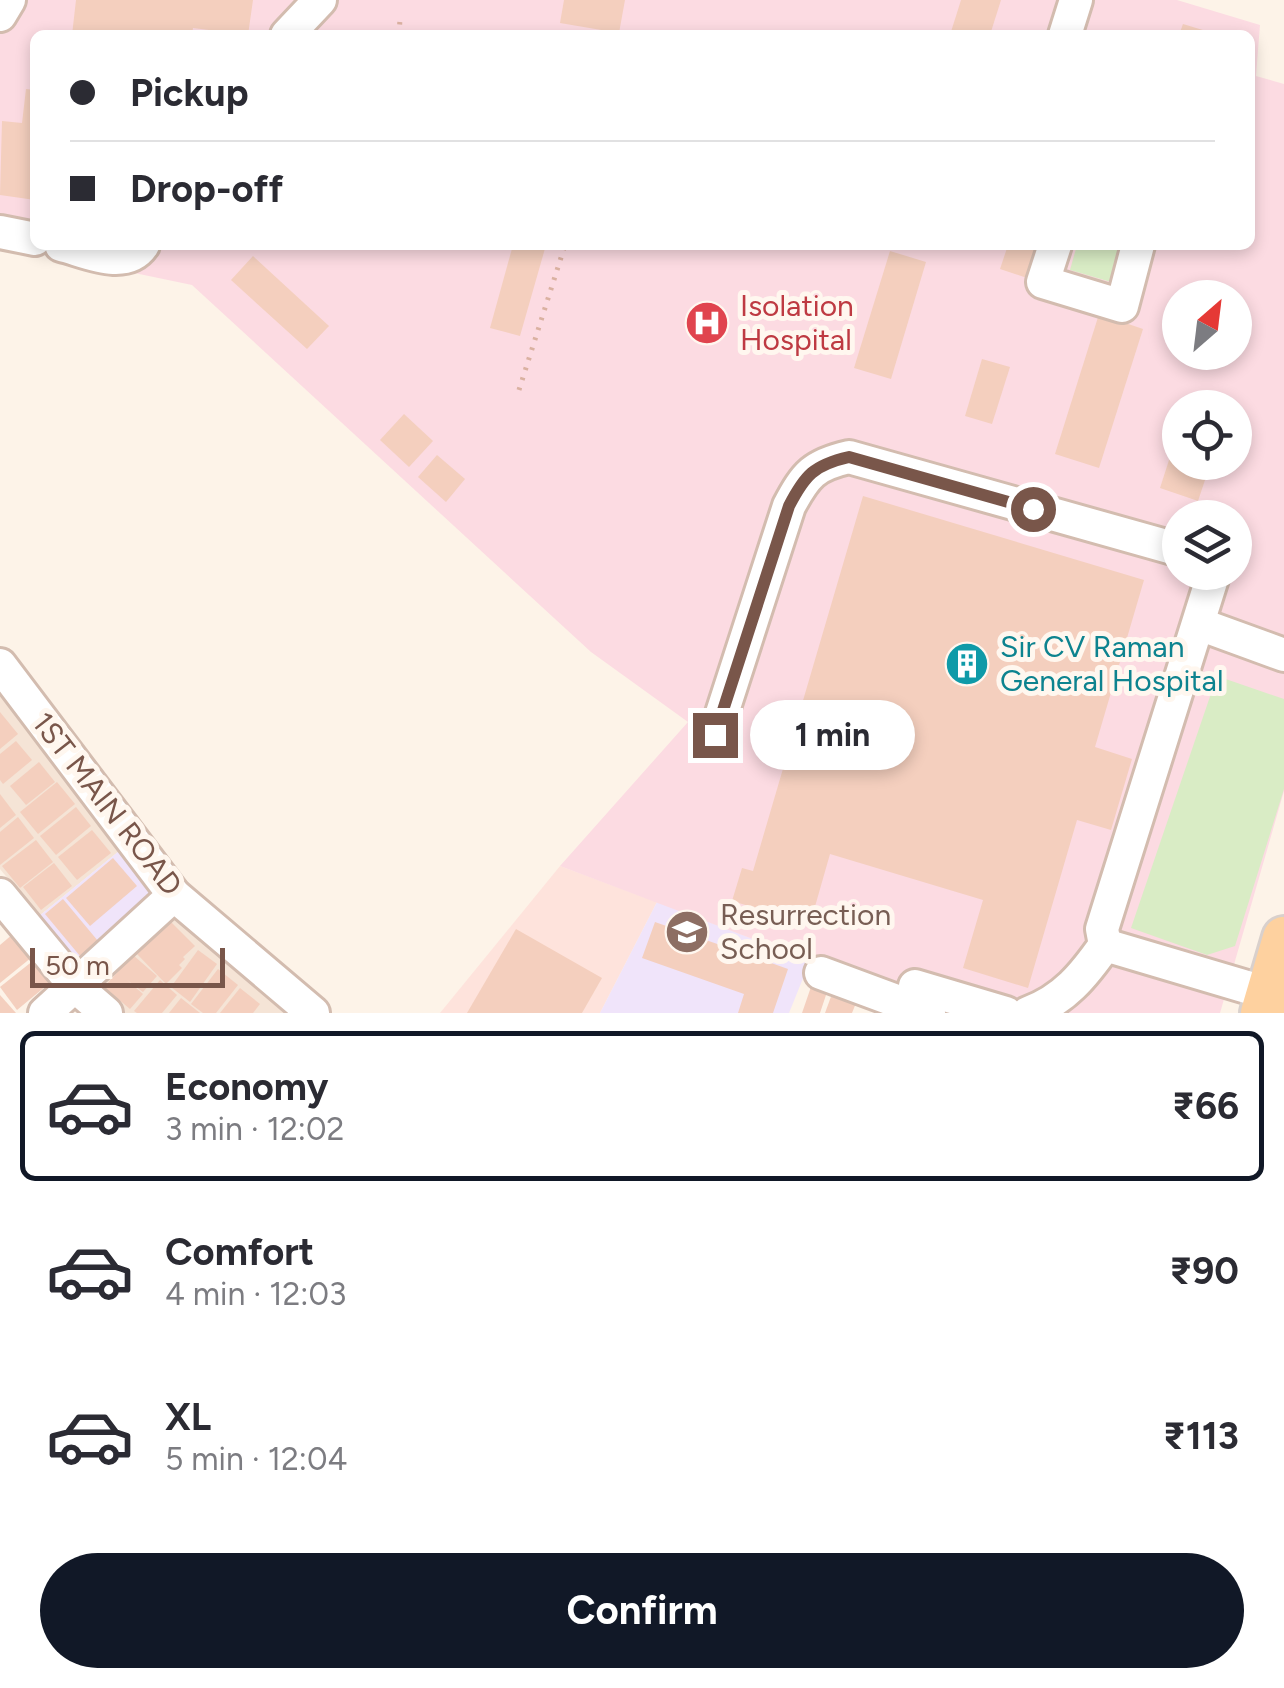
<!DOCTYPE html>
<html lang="en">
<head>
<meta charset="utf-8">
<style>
  body { margin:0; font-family:Figtree,sans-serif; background:#f2f2f3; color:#2b2b33; height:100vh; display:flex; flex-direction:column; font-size:38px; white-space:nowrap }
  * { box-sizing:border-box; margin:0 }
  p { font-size:32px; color:#7c7c81 }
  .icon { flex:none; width:55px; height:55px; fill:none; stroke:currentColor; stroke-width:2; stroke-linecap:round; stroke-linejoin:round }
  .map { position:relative; height:1013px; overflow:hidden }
  .panel { display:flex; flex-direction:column; background:#fff; flex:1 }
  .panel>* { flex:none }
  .top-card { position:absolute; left:30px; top:30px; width:1225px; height:220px; border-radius:15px; box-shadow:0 5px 15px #0003; display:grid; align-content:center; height:220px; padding:0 40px; background:#fff }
  .needle { width:65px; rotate:28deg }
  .fabs { position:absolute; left:1162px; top:280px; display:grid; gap:20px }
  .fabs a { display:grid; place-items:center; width:90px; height:90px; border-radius:50%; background:#fff; box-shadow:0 5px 15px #0003; font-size:50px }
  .scale { position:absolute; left:30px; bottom:25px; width:195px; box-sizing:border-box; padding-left:10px; border:5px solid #79564a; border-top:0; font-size:28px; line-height:35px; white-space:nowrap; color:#79564a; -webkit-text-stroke:8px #fff7ef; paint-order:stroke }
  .end { position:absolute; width:45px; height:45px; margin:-22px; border:12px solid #79564a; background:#fff; box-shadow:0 0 0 5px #fff }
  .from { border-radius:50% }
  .bubble { position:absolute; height:70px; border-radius:35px; background:#fff; box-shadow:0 5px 15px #0003; font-size:32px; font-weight:700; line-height:70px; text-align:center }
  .top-card b { display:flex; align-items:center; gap:35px; height:95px; font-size:38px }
  .top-card b+b { border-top:2px solid #e1e1e2 }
  .top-card i { width:25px; height:25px; background:#2b2b33 }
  ul { padding:18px 0 0; list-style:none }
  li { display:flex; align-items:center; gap:30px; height:150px; margin:0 20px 15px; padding:0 20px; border:5px solid transparent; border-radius:15px }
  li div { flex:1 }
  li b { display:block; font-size:38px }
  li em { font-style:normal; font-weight:700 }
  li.selected { border-color:#111827 }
  li>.icon { width:90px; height:90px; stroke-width:1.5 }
  .primary-button { display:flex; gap:20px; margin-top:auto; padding:20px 40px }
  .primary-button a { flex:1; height:115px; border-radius:60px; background:#111827; color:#fff; font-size:40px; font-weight:700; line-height:115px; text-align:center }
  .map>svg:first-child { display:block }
  .residential { fill:#f5e4d6 }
  .commercial { fill:#fee3dc }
  .education { fill:#f0e4fa }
  .medical { fill:#fcdbe2; fill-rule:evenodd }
  .green { fill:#d9ecc5 }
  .building { fill:#f4cfbe }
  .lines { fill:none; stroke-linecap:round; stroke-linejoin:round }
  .minor-casing { stroke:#d3bcaf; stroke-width:38 }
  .major-casing { stroke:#d9d0cc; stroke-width:48 }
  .path { stroke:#dab1a1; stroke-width:5; stroke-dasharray:2.5 8; stroke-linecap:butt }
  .minor { stroke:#fff; stroke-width:32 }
  .major { stroke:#fed19f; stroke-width:42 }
  .route { stroke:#79564a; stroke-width:12 }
  .labels { text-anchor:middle; stroke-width:10; stroke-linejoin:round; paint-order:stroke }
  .health-label { font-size:30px; fill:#be3a42; stroke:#fff7ef; text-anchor:start }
  .culture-label { font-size:30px; fill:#0d838f; stroke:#fff7ef; text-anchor:start }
  .street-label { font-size:30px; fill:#79564a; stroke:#fff7ef }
  .education-label { font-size:30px; fill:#785e54; stroke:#fff7ef; text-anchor:start }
</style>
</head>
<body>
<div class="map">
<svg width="1284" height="1013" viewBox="0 0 1284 1013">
  <rect width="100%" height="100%" fill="#fdf3e8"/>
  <g class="residential">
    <path d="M0 694 119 851 39 916 0 869Z"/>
    <path d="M174 916 288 1013H118L93 992Z"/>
  </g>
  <path class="commercial" d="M560 866 657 902 600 1013H440Z"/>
  <g class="education">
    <path d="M119 851 151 893 78 963 39 916Z"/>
    <path d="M657 902 810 961 789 1013H600Z"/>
  </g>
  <path class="medical" d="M0 0H1177L1260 25 1256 76 1284 84V791L1220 1013H948L560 866 688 722 591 652 192 285 0 245ZM35 35H1250V245H35ZM1180 298H1235V352H1180ZM1180 408H1235V462H1180ZM1180 518H1235V572H1180Z"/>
  <g class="green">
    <path d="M1077 245H1122L1111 282 1070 270Z"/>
    <path d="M1217 676 1284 699V789L1235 946 1207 955 1131 928Z"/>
  </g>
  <g class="building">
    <path d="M76 0H253L248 35 193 28 192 35H72Z"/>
    <path d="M564 0H625L619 33 560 23Z"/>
    <path d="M961 0H1001L990 35H950Z"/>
    <path d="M1183 24 1216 34 1215 35H1179Z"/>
    <path d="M26 89 35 90V200L0 195 2 121 22 123Z"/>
    <path d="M513 245H546L520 336 490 328Z"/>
    <path d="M1008 245H1048L1036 281 1000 269Z"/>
    <path d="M890 251 926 262 891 379 854 368Z"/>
    <path d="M253 256 329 326 307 349 231 280Z"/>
    <path d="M1099 314 1143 329 1099 468 1055 454Z"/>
    <path d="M982 359 1010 367 992 424 965 416Z"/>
    <path d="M404 414 433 441 409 467 380 440Z"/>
    <path d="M1179 429 1180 462H1211L1198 501 1160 488Z"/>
    <path d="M437 455 465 479 446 502 418 477Z"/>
    <path d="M863 496 1144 580 1095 747 1132 759 1111 830 1077 820 1028 988 963 968 983 900 830 854 810 924 732 901 742 868 753 871Z"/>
    <path d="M0 712 18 734 0 749Z"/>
    <path d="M16 741 32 760 3 784 0 780V754Z"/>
    <path d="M39 762 55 782 26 805 10 786Z"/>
    <path d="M57 782 75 804 38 834 20 812Z"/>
    <path d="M0 794 16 815 0 828Z"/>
    <path d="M76 807 91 826 56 855 40 836Z"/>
    <path d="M18 817 34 838 0 865V832Z"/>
    <path d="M92 830 111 853 77 880 58 857Z"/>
    <path d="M36 840 53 862 20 888 2 866Z"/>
    <path d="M113 858 137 886 90 926 66 898Z"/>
    <path d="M54 863 72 886 41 910 23 887Z"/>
    <path d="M63 899 98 941 80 956 45 914Z"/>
    <path d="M171 922 195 946 183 957 185 959 179 965 182 968 166 984 137 954Z"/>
    <path d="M655 922 788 969 773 1013H738L744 994 642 958Z"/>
    <path d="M516 929 602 978 582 1013H467Z"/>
    <path d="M13 934 32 957 0 983V945Z"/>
    <path d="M198 950 217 964 190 1002 171 987Z"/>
    <path d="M133 955 157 976 143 992 127 980 143 994 130 1009 104 987Z"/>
    <path d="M34 960 52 981 17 1010 0 987Z"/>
    <path d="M218 969 238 985 216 1013H203L191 1004Z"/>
    <path d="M160 980 177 995 162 1013H137L134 1011Z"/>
    <path d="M813 981 829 986 820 1013H802Z"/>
    <path d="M836 983 860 993 852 1013H825Z"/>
    <path d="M240 988 260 1004 253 1013H220Z"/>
    <path d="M0 995 16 1013H0Z"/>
    <path d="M181 998 200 1013H169Z"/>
  </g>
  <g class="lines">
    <g class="minor-casing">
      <g id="minor">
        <path d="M0 15 9 0"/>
        <path d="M287 35 320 0"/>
        <path d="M1065 35 1076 0"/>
        <path d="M0 232 35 239"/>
        <path d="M61 245C86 251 125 271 143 245"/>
        <path d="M1055 245 1043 282 1122 306 1138 245"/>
        <path d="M1199 624 1284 655"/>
        <path d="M0 665 174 895 313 1013"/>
        <path d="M715 735 789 506C806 474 814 465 849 457L1180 550"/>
        <path d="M0 895 76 987 106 1013"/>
        <path d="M1105 945 1284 998"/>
        <path d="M821 973 929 1013"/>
        <path d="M915 986 1006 1013"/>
        <path d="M45 1013 174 895"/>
        <path d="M1028 1013C1064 1000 1084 975 1105 945L1102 929 1214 572"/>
      </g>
    </g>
    <g class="major-casing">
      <path id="major" d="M1262 1013 1284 938"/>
    </g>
    <g class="path">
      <path d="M399 35 400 19"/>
      <path d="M519 390 565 245"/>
    </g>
    <use href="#minor" class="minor"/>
    <use href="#major" class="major"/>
  </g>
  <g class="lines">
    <path class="route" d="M715 735 789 506C805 475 814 465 849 457L1033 509"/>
  </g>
  <defs>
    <g id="hospital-disc" transform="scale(2.25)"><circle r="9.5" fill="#e0444e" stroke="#fff7ef"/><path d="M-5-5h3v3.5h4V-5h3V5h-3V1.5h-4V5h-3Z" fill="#fff"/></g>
    <g id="building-disc" transform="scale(2.25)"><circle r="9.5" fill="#0f9aa8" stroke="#fff7ef"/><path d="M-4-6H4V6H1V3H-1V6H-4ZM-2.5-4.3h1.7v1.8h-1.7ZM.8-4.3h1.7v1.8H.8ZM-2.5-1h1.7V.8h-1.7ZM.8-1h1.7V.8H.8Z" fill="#fff"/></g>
    <g id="school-disc" transform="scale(2.25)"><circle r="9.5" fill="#8d6e63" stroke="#fff7ef"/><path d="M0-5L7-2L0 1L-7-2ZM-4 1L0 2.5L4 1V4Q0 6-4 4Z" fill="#fff"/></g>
  </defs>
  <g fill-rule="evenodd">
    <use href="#hospital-disc" x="707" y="323"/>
    <use href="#building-disc" x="967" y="664"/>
    <use href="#school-disc" x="687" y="932"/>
  </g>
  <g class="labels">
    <g class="health-label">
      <text x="740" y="316">Isolation<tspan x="740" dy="34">Hospital</tspan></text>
    </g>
    <g class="culture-label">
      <text x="1000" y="657">Sir CV Raman<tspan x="1000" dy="34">General Hospital</tspan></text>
    </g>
    <g class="street-label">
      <text transform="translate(107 804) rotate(52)" y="10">1ST MAIN ROAD</text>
    </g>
    <g class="education-label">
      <text x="720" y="925">Resurrection<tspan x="720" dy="34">School</tspan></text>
    </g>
  </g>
</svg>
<div class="fabs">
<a><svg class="needle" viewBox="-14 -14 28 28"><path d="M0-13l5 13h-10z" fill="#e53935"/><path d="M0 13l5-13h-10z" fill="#7c7c81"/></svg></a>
<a><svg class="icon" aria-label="locate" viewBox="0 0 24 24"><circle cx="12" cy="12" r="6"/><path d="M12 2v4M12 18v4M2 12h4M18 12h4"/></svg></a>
<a><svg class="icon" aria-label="layers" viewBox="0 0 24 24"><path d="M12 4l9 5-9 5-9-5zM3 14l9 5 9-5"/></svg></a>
</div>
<div class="scale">50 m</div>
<i class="end from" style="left:1033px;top:509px"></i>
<i class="end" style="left:715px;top:735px"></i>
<div class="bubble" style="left:750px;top:700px;width:165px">1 min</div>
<div class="top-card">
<b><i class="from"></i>Pickup</b>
<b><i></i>Drop-off</b>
</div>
</div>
<section class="panel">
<ul>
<li class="selected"><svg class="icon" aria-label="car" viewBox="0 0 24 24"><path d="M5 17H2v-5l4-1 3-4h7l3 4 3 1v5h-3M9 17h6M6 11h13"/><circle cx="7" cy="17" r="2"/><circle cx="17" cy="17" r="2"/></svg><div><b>Economy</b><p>3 min · 12:02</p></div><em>₹66</em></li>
<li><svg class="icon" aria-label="car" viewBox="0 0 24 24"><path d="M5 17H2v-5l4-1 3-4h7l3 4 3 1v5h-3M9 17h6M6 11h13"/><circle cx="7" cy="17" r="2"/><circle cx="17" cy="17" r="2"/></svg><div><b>Comfort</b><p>4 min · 12:03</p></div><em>₹90</em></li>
<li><svg class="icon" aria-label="car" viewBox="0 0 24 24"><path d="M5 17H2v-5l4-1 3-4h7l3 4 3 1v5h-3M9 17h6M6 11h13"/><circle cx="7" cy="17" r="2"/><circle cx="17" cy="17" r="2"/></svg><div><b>XL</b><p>5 min · 12:04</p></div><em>₹113</em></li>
</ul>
<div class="primary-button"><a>Confirm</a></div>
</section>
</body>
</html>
